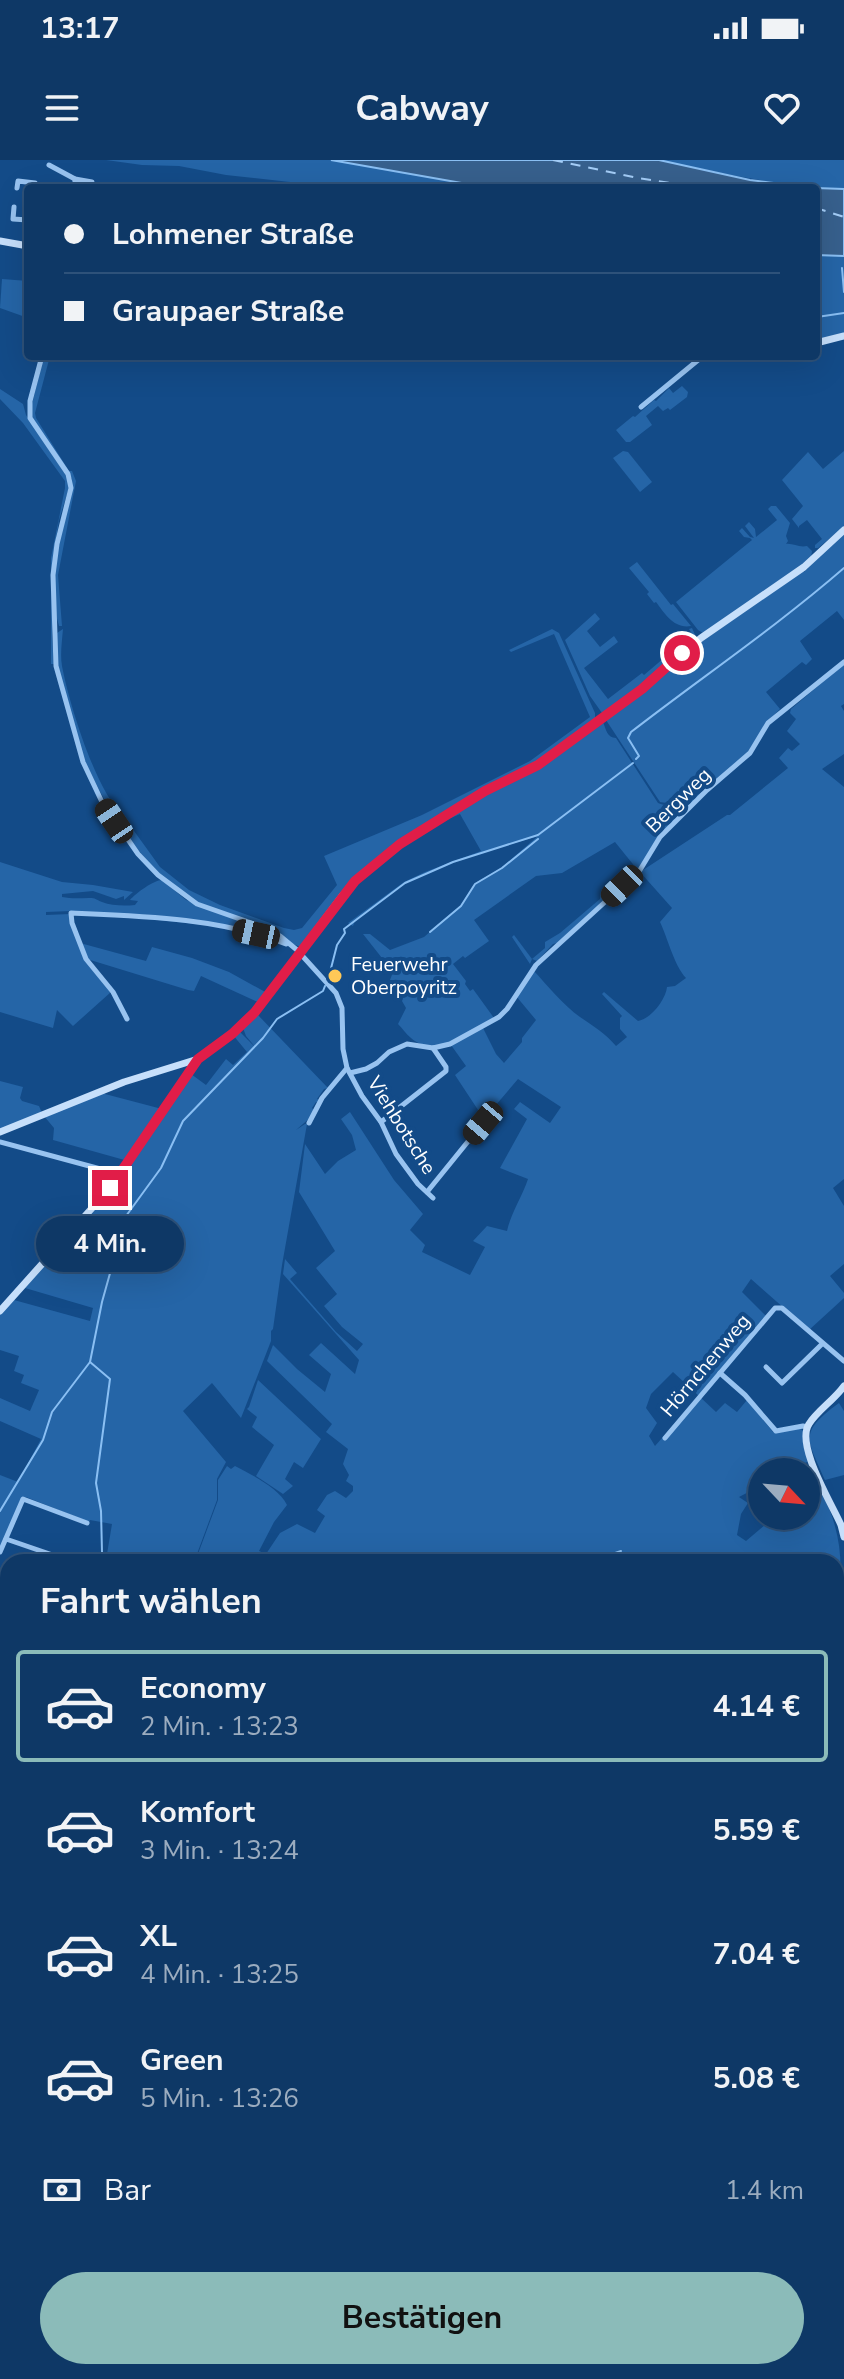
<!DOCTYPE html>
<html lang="de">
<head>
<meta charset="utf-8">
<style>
  body { margin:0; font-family:"Nunito Sans",sans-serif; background:#1c436f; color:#f1f3f6; height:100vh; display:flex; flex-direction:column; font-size:30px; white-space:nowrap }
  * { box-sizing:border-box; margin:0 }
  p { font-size:26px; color:#9bacbf }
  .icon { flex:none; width:44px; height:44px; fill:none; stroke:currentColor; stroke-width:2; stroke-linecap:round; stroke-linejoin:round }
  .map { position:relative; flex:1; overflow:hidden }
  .panel { position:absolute; left:0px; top:1394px; width:844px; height:826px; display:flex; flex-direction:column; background:#0e3866; border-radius:24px 24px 0 0; box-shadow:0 8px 32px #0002,0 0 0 2px #2e527a }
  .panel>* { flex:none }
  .hud { position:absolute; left:24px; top:24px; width:796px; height:176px; border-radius:8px; box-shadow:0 8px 32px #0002,0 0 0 2px #2e527a; display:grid; align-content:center; height:176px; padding:0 40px; background:#0e3866 }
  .needle { width:52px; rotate:116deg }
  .buttons { position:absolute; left:748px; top:1298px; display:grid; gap:16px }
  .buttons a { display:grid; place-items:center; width:72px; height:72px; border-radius:50%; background:#0e3866; box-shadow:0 8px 32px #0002,0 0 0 2px #2e527a; font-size:40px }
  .end { position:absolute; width:36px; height:36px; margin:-18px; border:10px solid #e11d48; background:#fff; box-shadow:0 0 0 4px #fff }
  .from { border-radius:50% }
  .bubble { position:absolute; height:56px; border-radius:28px; background:#0e3866; box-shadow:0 8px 32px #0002,0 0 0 2px #2e527a; font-size:26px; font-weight:700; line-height:56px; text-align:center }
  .car { position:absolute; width:24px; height:48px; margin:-24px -12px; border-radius:10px; box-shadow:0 0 6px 2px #0007; background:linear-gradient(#222 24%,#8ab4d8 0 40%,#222 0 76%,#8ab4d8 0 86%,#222 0) }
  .hud b { display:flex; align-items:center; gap:28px; height:76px; font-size:30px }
  .hud b+b { border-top:2px solid #2e527a }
  .hud i { width:20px; height:20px; background:#f1f3f6 }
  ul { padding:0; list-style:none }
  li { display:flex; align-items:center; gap:24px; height:112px; margin:0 16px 12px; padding:0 24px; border:4px solid transparent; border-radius:8px }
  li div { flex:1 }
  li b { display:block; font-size:30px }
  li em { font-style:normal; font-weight:700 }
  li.on { border-color:#8bbbb9 }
  li>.icon { width:72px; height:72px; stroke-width:1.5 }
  h2 { padding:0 40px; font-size:36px; line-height:96px }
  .pay { display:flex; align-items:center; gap:20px; height:88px; padding:0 40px; font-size:30px }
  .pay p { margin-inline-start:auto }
  .action { display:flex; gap:16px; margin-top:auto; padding:16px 40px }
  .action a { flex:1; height:92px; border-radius:48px; background:#8bbbb9; color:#111; font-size:32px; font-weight:700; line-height:92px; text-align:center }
  .status { display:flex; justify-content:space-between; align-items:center; height:56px; padding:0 40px; background:#0e3866; direction:ltr }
  .status svg { height:22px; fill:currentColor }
  header { display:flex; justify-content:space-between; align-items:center; height:104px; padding:0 40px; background:#0e3866; font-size:36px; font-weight:700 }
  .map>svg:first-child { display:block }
  .green { fill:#2565a7; fill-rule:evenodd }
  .water { fill:#37608d; stroke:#8abff3; stroke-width:2 }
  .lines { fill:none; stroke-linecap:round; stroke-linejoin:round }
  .stream { stroke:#8abff3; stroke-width:2 }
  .ferry { stroke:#a4cdf7; stroke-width:2; stroke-dasharray:10 8; stroke-linecap:butt }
  .street { stroke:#98c3f0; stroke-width:5 }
  .secondary { stroke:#c6dffb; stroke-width:7 }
  .route { stroke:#e11d48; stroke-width:10 }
  .poi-dot { fill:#ffc857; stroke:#134b88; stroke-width:3 }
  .labels { text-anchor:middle; stroke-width:8; stroke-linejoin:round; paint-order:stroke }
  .street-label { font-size:20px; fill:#fff; stroke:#134b88 }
  .poi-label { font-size:20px; fill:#fff; stroke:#134b88; text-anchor:start }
</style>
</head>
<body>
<div class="status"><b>13:17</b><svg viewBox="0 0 49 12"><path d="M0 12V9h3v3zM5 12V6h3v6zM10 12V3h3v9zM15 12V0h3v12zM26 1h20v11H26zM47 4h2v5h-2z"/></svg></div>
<header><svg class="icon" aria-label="menu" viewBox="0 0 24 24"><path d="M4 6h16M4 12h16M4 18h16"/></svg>Cabway<svg class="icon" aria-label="heart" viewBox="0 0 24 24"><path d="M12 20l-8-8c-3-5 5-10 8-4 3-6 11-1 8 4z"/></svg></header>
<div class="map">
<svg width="844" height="2219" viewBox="0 0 844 2219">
  <rect width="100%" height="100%" fill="#134b88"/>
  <g class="green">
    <path d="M106 0H331L490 28H307L290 22 226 15 179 6 142 5Z"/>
    <path d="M659 0H844V29C781 27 721 13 659 0Z"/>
    <path d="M816 95 844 96V175L816 180Z"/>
    <path d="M2 119 28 121V158L0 148Z"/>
    <path d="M44 196H50L35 253 36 258 69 311H72L76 321 58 415 62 466H59C45 423 63 364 72 319L32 258 31 248Z"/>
    <path d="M682 226 688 232 687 237 670 250 668 248 663 251 658 246 646 256 652 265 630 282H626L616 270 633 256 635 257 654 240 656 241 669 228 673 233Z"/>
    <path d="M0 229 23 244 26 255 69 320V328L59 360 53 399 52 477 54 504H51V398L65 328V321L23 263 0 239Z"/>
    <path d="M623 291 628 292 652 322 640 332 613 298Z"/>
    <path d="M844 291V367L818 388H815V385L822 379 807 360 799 366V368L792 359 803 346 782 320 808 292 823 309Z"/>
    <path d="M771 346H776L790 363 786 376 788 381 786 384C793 383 799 388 807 386L812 391 811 398 794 412 703 473 698 470 676 442 752 380 750 378 744 377 739 371 742 368 750 377 754 378 745 366 749 362 755 369 756 377 777 360 768 349Z"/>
    <path d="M844 372V460L837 451 800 481 812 499 806 505 802 502 766 532 780 549C766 562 764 570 754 585 740 605 685 649 660 642L606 560 683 495 803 410 804 412Z"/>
    <path d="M637 402 671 445 673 444 691 466C674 469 665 454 656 442L654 443 647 434 649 432 629 408Z"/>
    <path d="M595 453 600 459 587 471 600 487 614 476 618 482 584 508 608 539 642 513 644 515 692 474 689 469 692 468 696 477 641 527 602 553 590 536 565 480Z"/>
    <path d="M63 469C62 481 60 495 62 506 69 543 96 632 123 655L113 656 84 601 57 505V473Z"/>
    <path d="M552 469 559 473 595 553V560L537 603 389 689 301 787 290 783 280 775C253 764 223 756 198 742 164 725 140 694 119 663L124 657 160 707 189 730 220 745 284 768 294 770 302 768 337 725 324 696 422 655 530 601 590 557 554 474 511 492 509 490Z"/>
    <path d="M844 504V544L841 546 844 551V594L822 609 844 627V1019L833 1028 844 1046V1104L830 1116 844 1133V1138L809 1170 751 1119 742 1132 766 1156 699 1236 716 1252 725 1243 737 1252 747 1240 773 1272 799 1268 804 1271 809 1301 787 1312H762V1325L739 1337 748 1343 741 1354 737 1375 746 1381 766 1364 752 1344 762 1341V1356H806V1332L821 1330C843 1375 844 1407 836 1457V1402H195L218 1340V1320L227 1306 231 1309 235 1306C252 1315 279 1328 287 1345L274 1362 259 1391 266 1394 280 1373 297 1364 315 1373 325 1356 317 1350 327 1335 335 1331 346 1338 353 1331V1326L346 1321 349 1315 343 1304 348 1289 326 1272 332 1264 267 1201 273 1185 297 1209 325 1232 331 1214 309 1195 321 1183 355 1214 359 1200 283 1114 285 1099 297 1113 290 1119 336 1172 357 1191 363 1184 342 1167 324 1146 337 1134 316 1108 335 1091 299 1032 305 984 325 1014 338 1001 356 990 352 975 341 959 350 952 394 1020 423 1054 410 1070 425 1085 422 1092 470 1115 485 1087 473 1081 487 1066 507 1071C511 1053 522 1037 528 1019L500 1008 527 959 514 949 520 942 550 963 561 947 518 919 484 959 455 915 466 906 451 885 483 868 496 894 504 903 522 882V878L536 860 516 836 533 810C548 826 563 845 580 857 593 866 605 873 616 886L627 877 620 869V858L622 856 602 834 604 832 638 861C651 859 666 839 667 827L675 826 686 818C674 805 668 779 660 762L672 748 640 712 727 655H730L788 608 779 598 788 588 792 591 800 584 787 571 796 559 790 553 791 549ZM673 1212 699 1236 655 1286 649 1276 657 1263 646 1248 651 1234Z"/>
    <path d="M603 562C606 569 607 578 616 578L658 643C674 650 687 639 702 633L659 676 639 710 557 783 553 784 537 801 532 799 530 804 512 777 514 775 532 799 545 788V782L560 773 600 739 601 731 606 725 617 723 636 708 615 682 562 713 536 716 474 760 489 781 465 798 463 796 453 804 466 821 465 824 470 831 473 829 494 858C472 870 435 900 411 878 406 874 402 868 398 864L406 848 390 820 393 812 363 774H370L390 790 424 777 460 746 475 723 501 708 538 676C496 689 442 702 404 724 387 734 371 749 355 761L353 766 348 763 404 722 425 712 481 691 460 654 451 658 450 655Z"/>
    <path d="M0 702 62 722 93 725 133 732 124 740V736L116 739 93 731 62 734V737C72 739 80 738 89 738 97 738 94 739 102 742 112 746 125 746 135 745L138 741 130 740C136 733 154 720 162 720L186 740 260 767 286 782 244 769 71 751 46 752V755L70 754 84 800 111 832 73 866 57 850 53 868 0 852Z"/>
    <path d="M80 783 146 801 152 787 192 798 229 812 267 833 260 843 201 816 194 831 188 830 87 799Z"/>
    <path d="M257 854 328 928 324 929 317 939 320 940 318 943 316 942 312 948 314 950 311 957 296 970 305 964H307L282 1105 273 1169 271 1171V1181L241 1258 212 1223 183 1251 226 1302 217 1319V1340L194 1402H110L106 1400 112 1364 90 1360 89 1362 26 1337 20 1340 0 1389V1315L18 1322 41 1279 0 1261V1238L30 1251 39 1230 21 1223 24 1215 14 1211 19 1196 0 1190V1153L14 1140 90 1161 93 1148 25 1128 57 1090 109 1109 115 1091 108 1064 86 1057 191 914 206 925 226 899 233 905 247 892 233 875 239 871 256 888 246 876 243 868Z"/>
    <path d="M0 921 23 927 20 938 22 941 39 946 42 953 0 970Z"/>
    <path d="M103 931 105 934 162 949 128 1001 53 980 54 968 44 956Z"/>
    <path d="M258 1220 321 1279 303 1308 294 1302 285 1319 293 1326 283 1334 256 1316 274 1285 252 1267 257 1257 247 1249 249 1247Z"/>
    <path d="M839 1243 844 1251V1315L825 1320C807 1278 798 1273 839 1243Z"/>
    <path d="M844 1446V1741L836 1717V1466Z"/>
    <path d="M0 1594 8 1603V1698L0 1681Z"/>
    <path d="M8 1738V1951L0 1949V1747Z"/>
    <path d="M836 1795 844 1801V1905L836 1914Z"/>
    <path d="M8 2104V2212H583L574 2216 546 2219H0V2106H7Z"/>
    <path d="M836 2130 840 2140 844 2136V2219H557L578 2217 586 2212H836Z"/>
  </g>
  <g class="water">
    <path d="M331 0H659L750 20 812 28H490Z"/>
    <path d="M816 28 844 29V96L816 95Z"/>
  </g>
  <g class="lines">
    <g class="stream">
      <path d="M842 108 844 132"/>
      <path d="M817 157 844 153"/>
      <path d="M636 599 639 596 628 578 631 572C702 517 776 467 844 408"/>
      <path d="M430 772 461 746 475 724 502 708 538 679"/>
      <path d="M328 820 337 785 345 773 344 769 405 723 453 702 538 675 633 603"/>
      <path d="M90 1202 110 1219 96 1323 101 1351 102 1392 103 1397 109 1402"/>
      <path d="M0 1351 43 1280 52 1252 90 1202 102 1142 126 1056 161 1008 183 961 263 878 277 859 323 831 325 826"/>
      <path d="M589 1402 621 1391"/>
      <path d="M839 1548 844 1545"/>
      <path d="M836 2056 839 2045"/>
      <path d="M0 2199 8 2200"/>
      <path d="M61 2212 75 2219"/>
      <path d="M155 2219 163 2212"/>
      <path d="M804 2219 807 2212"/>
    </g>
    <g class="ferry">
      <path d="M553 0 638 18 702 28"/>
      <path d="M816 48 844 57"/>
    </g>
    <g class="street">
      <path d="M49 5 75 19 92 22V27L87 28"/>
      <path d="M17 28 18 21 35 23 34 28"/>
      <path d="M75 28V19"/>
      <path d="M14 47 13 59 28 60"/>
      <path d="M24 85 28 67"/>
      <path d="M42 196 30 241V258L68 314 71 328 57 384 53 415 56 506 83 602 102 642 138 694 158 715 197 744 260 766 280 776 297 790 336 833 342 848 343 889 347 908 362 936 381 962 396 994 418 1024 433 1038"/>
      <path d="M641 247 703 196"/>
      <path d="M127 859 113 832 86 799 72 763 71 753C142 756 220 758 286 784"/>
      <path d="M350 913 366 909 377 903 389 892 407 884 433 888 450 884 499 857 507 849 536 805 640 710 660 677 707 630 750 593 768 563 844 502"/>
      <path d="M381 962 446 911V907L433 888"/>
      <path d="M309 963 322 938 347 908"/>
      <path d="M0 982 119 1014"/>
      <path d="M427 1032 483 963"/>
      <path d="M766 1207 782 1223 822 1184"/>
      <path d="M720 1213 745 1235 776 1271 803 1266 807 1267"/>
      <path d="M665 1278 775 1148H782L844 1201"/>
      <path d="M6 1379 73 1402"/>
      <path d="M0 1392 23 1339 87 1363"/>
      <path d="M0 1414 8 1417"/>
      <path d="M0 1593 8 1601"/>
      <path d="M836 1952 844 1945"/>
      <path d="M836 1988 844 1985"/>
    </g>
    <g class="secondary">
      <path d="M0 81 28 86"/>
      <path d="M816 183 844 176"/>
      <path d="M0 972 124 922 198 899 232 874 255 852 342 736 360 716 400 684 485 631 527 611 552 595 642 529 701 478 804 407 844 370"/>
      <path d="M0 1151 110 1028 198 899"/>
      <path d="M844 1226C834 1240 817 1251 809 1264 795 1285 832 1344 841 1365L844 1377"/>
      <path d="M836 1462 844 1441"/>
      <path d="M836 1794 844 1799"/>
    </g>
  </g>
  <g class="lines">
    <path class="route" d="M110 1028 198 899 232 874 255 852 355 721 400 684 485 631 538 605 642 529 682 493"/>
  </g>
  <circle class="poi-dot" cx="335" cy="816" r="8"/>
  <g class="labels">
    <g class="street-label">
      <text transform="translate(678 640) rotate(-45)" y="7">Bergweg</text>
      <text transform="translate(402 965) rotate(58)" y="7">Viehbotsche</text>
      <text transform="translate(705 1205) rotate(-50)" y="7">Hörnchenweg</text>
    </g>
    <g class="poi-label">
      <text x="351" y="811">Feuerwehr<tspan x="351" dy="23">Oberpoyritz</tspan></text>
    </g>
  </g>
</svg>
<div class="buttons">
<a><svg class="needle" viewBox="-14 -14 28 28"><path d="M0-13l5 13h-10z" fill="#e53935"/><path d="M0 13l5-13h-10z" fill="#9bacbf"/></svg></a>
</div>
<i class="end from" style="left:682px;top:493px"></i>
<i class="end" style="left:110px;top:1028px"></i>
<div class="bubble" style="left:36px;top:1056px;width:148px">4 Min.</div>
<i class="car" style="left:114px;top:661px;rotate:326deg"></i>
<i class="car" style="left:622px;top:726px;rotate:226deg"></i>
<i class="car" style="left:256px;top:774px;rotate:282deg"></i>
<i class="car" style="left:483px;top:963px;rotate:220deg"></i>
<div class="hud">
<b><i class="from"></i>Lohmener Straße</b>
<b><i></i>Graupaer Straße</b>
</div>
<section class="panel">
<h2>Fahrt wählen</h2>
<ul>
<li class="on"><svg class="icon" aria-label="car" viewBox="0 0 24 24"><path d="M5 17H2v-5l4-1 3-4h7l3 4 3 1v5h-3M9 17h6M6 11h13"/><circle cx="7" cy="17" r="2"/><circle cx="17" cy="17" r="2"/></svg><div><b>Economy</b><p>2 Min. · 13:23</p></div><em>4.14 €</em></li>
<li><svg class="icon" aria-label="car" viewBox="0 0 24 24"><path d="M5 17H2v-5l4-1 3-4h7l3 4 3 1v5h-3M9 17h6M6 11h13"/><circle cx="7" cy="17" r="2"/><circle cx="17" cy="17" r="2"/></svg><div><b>Komfort</b><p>3 Min. · 13:24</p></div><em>5.59 €</em></li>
<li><svg class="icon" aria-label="car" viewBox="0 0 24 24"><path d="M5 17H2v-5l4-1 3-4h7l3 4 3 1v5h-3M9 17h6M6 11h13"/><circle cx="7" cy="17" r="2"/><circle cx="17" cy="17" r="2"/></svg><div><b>XL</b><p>4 Min. · 13:25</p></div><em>7.04 €</em></li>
<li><svg class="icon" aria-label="car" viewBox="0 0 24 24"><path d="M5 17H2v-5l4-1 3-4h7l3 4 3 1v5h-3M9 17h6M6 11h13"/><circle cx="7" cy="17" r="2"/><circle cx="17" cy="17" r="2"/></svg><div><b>Green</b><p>5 Min. · 13:26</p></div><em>5.08 €</em></li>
</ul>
<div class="pay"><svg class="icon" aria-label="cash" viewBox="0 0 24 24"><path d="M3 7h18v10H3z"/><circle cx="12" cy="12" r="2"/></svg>Bar<p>1.4 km</p></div>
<div class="action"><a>Bestätigen</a></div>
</section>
</div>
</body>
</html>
